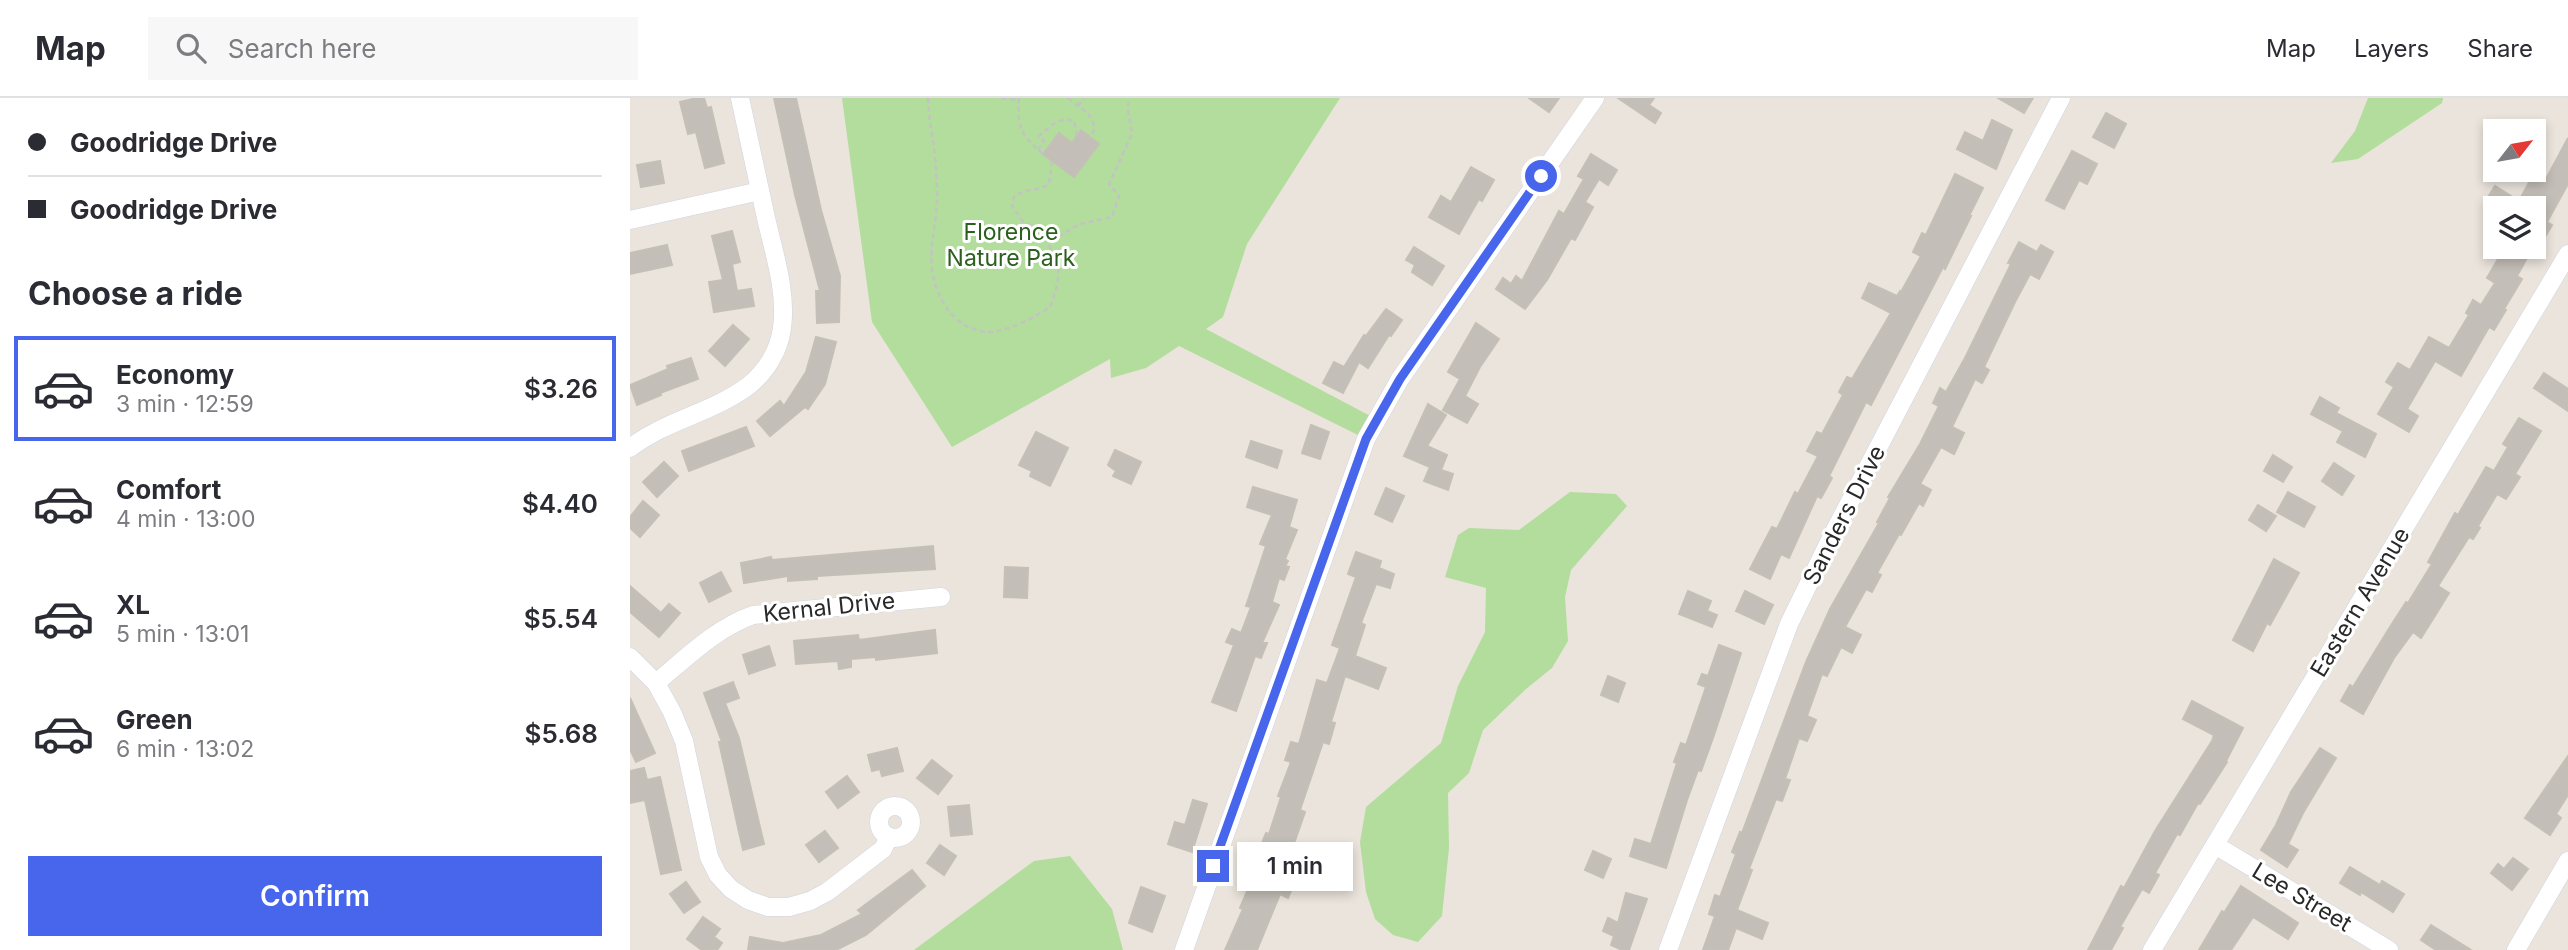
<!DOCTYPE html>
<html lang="en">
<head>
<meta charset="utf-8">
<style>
  body { margin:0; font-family:Inter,sans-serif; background:#f7f7f7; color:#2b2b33; height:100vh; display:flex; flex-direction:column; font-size:26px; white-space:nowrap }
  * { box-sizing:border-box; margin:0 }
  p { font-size:23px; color:#7c7c81 }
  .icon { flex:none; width:38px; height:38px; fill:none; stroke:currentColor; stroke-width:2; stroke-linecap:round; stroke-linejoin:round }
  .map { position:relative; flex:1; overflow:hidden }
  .side { display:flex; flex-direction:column; background:#fff; width:630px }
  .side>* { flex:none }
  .banner { display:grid; align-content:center; height:154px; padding:0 28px; background:#fff }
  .needle { width:46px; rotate:59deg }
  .buttons { position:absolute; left:1853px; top:21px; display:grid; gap:14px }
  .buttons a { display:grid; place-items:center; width:63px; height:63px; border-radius:0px; background:#fff; box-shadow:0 4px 10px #0003; font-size:35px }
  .end { position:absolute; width:32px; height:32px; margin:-16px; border:9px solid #4766eb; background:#fff; box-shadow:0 0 0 4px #fff }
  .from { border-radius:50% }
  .bubble { position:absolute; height:49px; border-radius:0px; background:#fff; box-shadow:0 4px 10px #0003; font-size:23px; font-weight:600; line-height:49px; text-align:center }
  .banner b { display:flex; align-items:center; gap:24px; height:66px; font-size:26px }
  .banner b+b { border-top:2px solid #e1e1e2 }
  .banner i { width:18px; height:18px; background:#2b2b33 }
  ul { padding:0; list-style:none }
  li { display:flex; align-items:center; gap:21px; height:105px; margin:0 14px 10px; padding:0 14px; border:4px solid transparent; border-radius:0px }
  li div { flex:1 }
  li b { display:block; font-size:26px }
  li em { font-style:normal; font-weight:600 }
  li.on { border-color:#4766eb }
  li>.icon { width:63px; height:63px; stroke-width:1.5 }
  h2 { padding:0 28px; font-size:32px; line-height:84px }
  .primary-button { display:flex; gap:14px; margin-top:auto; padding:14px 28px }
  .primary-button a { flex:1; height:80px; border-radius:0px; background:#4766eb; color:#fff; font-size:28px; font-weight:600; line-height:80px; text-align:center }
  header { display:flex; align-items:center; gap:42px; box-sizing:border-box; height:98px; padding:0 35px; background:#fff; border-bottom:2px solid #e1e1e2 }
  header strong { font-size:33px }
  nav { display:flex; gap:38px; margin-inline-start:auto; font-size:24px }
  .search { width:490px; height:63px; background:#f7f7f7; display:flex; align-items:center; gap:18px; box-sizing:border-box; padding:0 24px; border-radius:0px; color:#7c7c81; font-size:26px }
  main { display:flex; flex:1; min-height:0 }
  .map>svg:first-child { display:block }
  .green { fill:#b2dd9c }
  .building { fill:#c3beb7; stroke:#c5c0b6; stroke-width:2 }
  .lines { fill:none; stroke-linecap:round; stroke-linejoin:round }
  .minor-casing { stroke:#d1d4e1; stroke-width:19 }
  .path { stroke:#c3c3c3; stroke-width:2.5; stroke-dasharray:5 3.5; stroke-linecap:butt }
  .minor { stroke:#fff; stroke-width:18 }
  .route { stroke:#4766eb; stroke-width:9 }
  .labels { text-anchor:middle; stroke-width:6; stroke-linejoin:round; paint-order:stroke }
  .park-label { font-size:23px; fill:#2c601f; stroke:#fff }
  .street-label { font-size:23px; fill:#292929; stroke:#fff }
</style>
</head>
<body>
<header>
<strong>Map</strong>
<div class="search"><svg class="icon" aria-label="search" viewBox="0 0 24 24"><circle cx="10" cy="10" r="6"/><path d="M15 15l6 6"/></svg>Search here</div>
<nav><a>Map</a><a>Layers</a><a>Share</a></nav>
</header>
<main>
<section class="side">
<div class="banner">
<b><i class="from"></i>Goodridge Drive</b>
<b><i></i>Goodridge Drive</b>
</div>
<h2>Choose a ride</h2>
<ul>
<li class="on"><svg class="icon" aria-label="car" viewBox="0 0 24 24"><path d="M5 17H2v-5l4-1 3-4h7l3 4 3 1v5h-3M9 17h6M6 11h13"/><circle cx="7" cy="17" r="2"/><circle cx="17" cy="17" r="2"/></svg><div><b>Economy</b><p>3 min · 12:59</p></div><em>$3.26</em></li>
<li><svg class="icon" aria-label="car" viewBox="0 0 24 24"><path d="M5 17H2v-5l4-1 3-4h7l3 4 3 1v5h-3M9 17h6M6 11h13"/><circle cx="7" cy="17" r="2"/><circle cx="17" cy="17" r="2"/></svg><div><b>Comfort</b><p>4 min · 13:00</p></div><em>$4.40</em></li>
<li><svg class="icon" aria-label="car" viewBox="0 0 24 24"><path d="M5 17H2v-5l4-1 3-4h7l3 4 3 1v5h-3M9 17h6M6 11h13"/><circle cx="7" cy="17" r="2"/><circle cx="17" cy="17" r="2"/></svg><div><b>XL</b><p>5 min · 13:01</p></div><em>$5.54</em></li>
<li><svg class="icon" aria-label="car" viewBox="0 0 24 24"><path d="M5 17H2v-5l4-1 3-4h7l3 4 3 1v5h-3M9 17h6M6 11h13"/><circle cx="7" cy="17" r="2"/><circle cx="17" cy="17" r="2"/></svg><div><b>Green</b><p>6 min · 13:02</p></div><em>$5.68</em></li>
</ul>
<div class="primary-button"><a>Confirm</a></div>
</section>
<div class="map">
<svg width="1938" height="852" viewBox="0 0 1938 852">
  <rect width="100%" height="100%" fill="#eae4dc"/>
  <g class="green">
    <path d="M212 0H710L617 146 593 219 576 231 746 321 736 341 549 248 516 270 481 280 480 261 322 349 242 224Z"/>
    <path d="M1738 0H1813L1812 5 1728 61 1701 65 1725 33Z"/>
    <path d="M940 394 986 396 997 408 941 472 935 499 938 543 922 570 896 591 853 632 839 675 818 695 819 750 812 818 788 844 763 837 745 821 736 794 730 744 736 709 811 645 828 588 855 534 856 490 815 479 828 437 839 430 889 432Z"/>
    <path d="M440 758 482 811 493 852H284L404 763Z"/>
  </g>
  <g class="building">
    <path d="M67 0H74L77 10 81 9 94 65 75 70 66 34 58 36 50 4Z"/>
    <path d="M144 0H166L191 112 210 178 209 224 187 225 186 193H190L165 97Z"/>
    <path d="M899 0H929L919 14Z"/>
    <path d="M988 0H1024L1019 7 1031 15 1025 25Z"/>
    <path d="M1368 0H1403L1394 15Z"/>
    <path d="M1476 15 1496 26 1484 50 1463 39Z"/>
    <path d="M1362 22 1382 32 1366 71 1327 51 1335 34 1353 43Z"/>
    <path d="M451 32 469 46 444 79 413 56 429 35 442 45Z"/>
    <path d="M1938 40V86L1917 124 1922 127 1912 144 1904 139V110H1873L1857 101 1865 88 1889 103 1903 77 1915 83Z"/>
    <path d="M1442 53 1467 66 1457 86 1449 82 1434 111 1416 102Z"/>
    <path d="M961 56 987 72 978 87 969 81 955 104 963 109 945 142 941 140 917 182 895 211 866 191 873 180 881 186 886 178 892 183 929 113 934 116 954 81 948 78Z"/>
    <path d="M30 63 34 85 11 89 7 67Z"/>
    <path d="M841 69 864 82 852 103 849 101 829 136 799 119 811 98 821 104Z"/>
    <path d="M1325 76 1353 90 1339 118H1341L1315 171 1313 169 1241 307 1236 304 1199 378 1202 380 1191 400 1187 398 1159 460 1151 456 1140 481 1120 471 1142 429 1147 431 1165 394 1168 396 1188 358 1177 353 1187 334 1192 336 1213 297 1209 294 1217 279 1222 281 1261 215 1232 200 1239 185 1267 198 1270 193 1271 194 1291 158 1283 154 1292 135 1296 137Z"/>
    <path d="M102 133 110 164 102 166 107 193 121 191 124 208 84 214 79 184 93 182 82 138Z"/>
    <path d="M1389 144 1407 154 1411 147 1423 154 1409 181 1400 176 1385 204 1354 269 1359 272 1352 285 1345 281 1322 329 1334 335 1324 356 1311 349 1290 386 1301 392 1293 408 1289 405 1271 437 1269 436 1247 475 1251 477 1242 494 1236 491 1215 529 1231 537 1222 555 1211 549 1197 578 1192 576 1177 618 1186 622 1177 643 1169 640 1155 681 1160 682 1152 703 1146 701 1119 771 1122 772 1107 812 1138 825 1132 841 1106 830 1098 852H1073L1085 818 1079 816 1085 797 1090 799 1106 756 1102 754 1110 734 1112 735 1176 564 1200 511 1249 425 1247 424 1260 400 1258 399 1290 346 1309 308 1303 305 1310 290 1316 294 1335 260 1381 166 1378 165Z"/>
    <path d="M37 147 42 167 0 176V155Z"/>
    <path d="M784 149 814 168 802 187 782 174 785 167 776 162Z"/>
    <path d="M1875 149H1903L1887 178 1892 181 1874 211 1876 212 1864 232 1859 229 1831 278 1805 263 1777 311 1788 318 1779 334 1748 316 1764 289 1756 284 1768 265 1780 272 1799 239 1819 250 1839 217 1836 215 1843 202 1851 207 1865 185 1857 180Z"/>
    <path d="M756 211 772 222 761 238 759 237 738 270 729 264 713 295 693 285 704 264 714 269 734 237 736 238Z"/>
    <path d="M846 225 869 241 850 269 835 298 848 306 837 325 813 312 830 281 818 274Z"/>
    <path d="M103 227 119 241 95 268 79 253Z"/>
    <path d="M186 239 206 244 195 286 178 311 175 309 140 338 127 323 150 303 154 308 176 274Z"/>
    <path d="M61 260 68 281 30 295 31 297 7 307 0 287 38 271 37 268Z"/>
    <path d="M1914 275 1938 291V313L1904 290Z"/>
    <path d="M1690 299 1709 310 1706 315 1746 336 1735 359 1707 344 1713 333 1681 316Z"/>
    <path d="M798 306 816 317 797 348 817 357 811 372 823 376 818 392 794 383 800 369 774 358Z"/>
    <path d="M1889 320 1911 333 1885 376 1890 379 1876 401 1867 396 1848 428 1850 430 1843 441 1839 439 1808 488 1819 495 1803 521 1791 540 1783 534 1764 560 1733 616 1711 603 1720 587 1723 589 1760 529 1776 504 1778 505 1802 466 1798 464 1825 415 1828 417 1856 369 1864 373 1878 349 1873 346Z"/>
    <path d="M681 327 699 334 690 361 672 355Z"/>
    <path d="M116 329 124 348 59 373 52 353Z"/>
    <path d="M406 334 438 350 420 388 400 378 402 373 389 367Z"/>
    <path d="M621 343 652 353 647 370 616 359Z"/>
    <path d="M485 352 511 364 501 386 483 378 486 373 478 367Z"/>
    <path d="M1643 357 1662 369 1653 384 1634 373Z"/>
    <path d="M34 364 48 378 27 399 13 384Z"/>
    <path d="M1704 365 1724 378 1712 397 1692 383Z"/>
    <path d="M623 389 667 402 659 429 667 432 655 461 658 463 655 468 659 469 654 482 649 480 642 504 649 507 632 545H637L631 560 625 558 606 613 582 604 604 547 596 544 602 531 611 535 621 509 616 508 636 448 630 446 642 417 617 409Z"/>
    <path d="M756 390 774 398 762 424 745 416Z"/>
    <path d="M1658 394 1685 409 1674 429 1647 414Z"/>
    <path d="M13 403 29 417 10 439 0 430V419Z"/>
    <path d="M1628 407 1646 418 1636 433 1619 422Z"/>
    <path d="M303 448 305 471 187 478V481L158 483V478L114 485 111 465 141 459 142 462Z"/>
    <path d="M726 454 751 463 749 470 764 476 760 490 746 486 731 525 735 527 725 558 756 570 748 591 715 578 701 624 705 625 699 646 693 644 670 712 675 714 652 780 664 785 658 800 650 796 627 852H595L613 811 610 810 635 752 630 750 636 735 639 736 651 699 648 698 661 664 655 662 661 644 669 646 687 582 697 585 710 550 702 547 726 479 718 476Z"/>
    <path d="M1644 461 1669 475 1640 527 1637 525 1623 553 1603 542Z"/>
    <path d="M375 469 398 470 397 500 374 499Z"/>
    <path d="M91 474 101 493 79 504 70 485Z"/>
    <path d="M0 488 31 515 39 506 50 515 29 539 0 514Z"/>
    <path d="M1058 493 1081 503 1077 513 1087 517 1082 529 1049 516Z"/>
    <path d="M1115 493 1143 507 1134 526 1106 513Z"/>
    <path d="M305 532 307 555 246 562V559L221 561V569L209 571 208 563 166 566 164 543 228 537 229 542Z"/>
    <path d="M1089 547 1111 555 1083 640 1071 673 1068 672 1057 702 1036 770 1000 758 1005 741 1021 746 1047 665 1044 664 1051 645 1056 647 1076 589 1068 586 1072 576 1078 578Z"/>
    <path d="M139 548 145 567 119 576 113 557Z"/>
    <path d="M978 578 995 585 988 604 971 597Z"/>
    <path d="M103 584 109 600 95 605 109 640 134 746 113 752 89 644H92L74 595Z"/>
    <path d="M0 600 25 655 6 664 0 651Z"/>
    <path d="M1562 603 1613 630 1596 663 1597 664 1570 706 1568 705 1550 737 1547 736 1525 775 1529 777 1519 795 1512 791 1490 829 1493 830 1481 852H1458L1491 788 1494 790 1525 733 1582 643 1584 637 1553 621Z"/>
    <path d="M267 650 273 673 252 678 250 671 242 673 238 657Z"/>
    <path d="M1690 650 1706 660 1673 715 1658 746 1668 752 1657 769 1631 752 1646 727 1661 694Z"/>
    <path d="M1938 658V697L1926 716 1931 720 1920 737 1895 720Z"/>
    <path d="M302 662 322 678 308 696 287 680Z"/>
    <path d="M14 670 17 682 30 679 51 772 31 776 15 702 0 705V673Z"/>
    <path d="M217 678 229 694 208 710 196 694Z"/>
    <path d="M563 702 577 706 562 754 538 746 545 724 555 727Z"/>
    <path d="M339 707 342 736 321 738 318 709Z"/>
    <path d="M195 733 208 750 189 764 176 747Z"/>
    <path d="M310 747 326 758 314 777 297 765Z"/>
    <path d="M963 753 981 761 973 780 955 772Z"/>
    <path d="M1883 760 1898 771 1882 792 1861 775 1868 766 1874 771Z"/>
    <path d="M1720 769 1750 787 1752 783 1774 796 1763 814 1731 794 1730 797 1710 785Z"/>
    <path d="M282 772 295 788 236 837 206 852H118L120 839 153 845 191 837 232 816 228 812Z"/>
    <path d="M56 784 70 804 54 815 40 796Z"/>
    <path d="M1611 788 1668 825 1658 841 1623 819 1601 852H1569L1592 813 1594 815Z"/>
    <path d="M511 789 535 798 522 834 499 825Z"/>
    <path d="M996 795 1017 801 999 852H992L981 847 984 838 973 833 978 820 988 825Z"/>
    <path d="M73 819 90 831 84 839 92 845 87 852H72L57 841Z"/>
    <path d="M1801 827 1841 852H1806L1791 842Z"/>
  </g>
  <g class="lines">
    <g class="minor-casing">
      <g id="minor">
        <path d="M0 122 130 93"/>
        <path d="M0 350C36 322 82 315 118 288 136 274 149 253 152 230 157 194 144 155 136 120 127 80 119 40 110 0"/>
        <path d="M0 559 26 585 42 614 54 643 79 759 88 777 101 791 118 802 138 809H159L180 803 197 794 253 751 259 739"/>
        <path d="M26 585C56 560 86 530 123 517L311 499"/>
        <circle cx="265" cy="724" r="16"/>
        <path d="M1585 747 1759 852"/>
        <path d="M554 852 736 341 770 281 965 0"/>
        <path d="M1038 852 1159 526 1203 436 1431 0"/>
        <path d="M1522 852 1938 156"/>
        <path d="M1886 852 1938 763"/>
      </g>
    </g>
    <g class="path">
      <path d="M298 0C298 15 301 28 303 42 305 60 307 78 307 96 308 120 299 146 302 170 305 199 324 231 356 234 375 235 404 220 420 209 425 197 431 178 427 165 424 153 415 146 416 133"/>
      <path d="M372 0 389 2"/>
      <path d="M389 0C387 30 391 37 413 56"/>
      <path d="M438 0C451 11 473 21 460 40"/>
      <path d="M448 8 454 0"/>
      <path d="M408 52 414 43 409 38C419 29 430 18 444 23L447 38"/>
      <path d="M422 63 419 86C407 94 397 89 384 99L382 108 394 125 429 138 450 126 482 119 489 98 479 86 502 36 498 12 499 0"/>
    </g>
    <use href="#minor" class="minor"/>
  </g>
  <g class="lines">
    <path class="route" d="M583 768 736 341 770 281 911 78"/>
  </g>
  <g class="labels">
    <g class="park-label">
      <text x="381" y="142">Florence<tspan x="381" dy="26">Nature Park</tspan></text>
    </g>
    <g class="street-label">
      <text transform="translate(1214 417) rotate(-63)" y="8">Sanders Drive</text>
      <text transform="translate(1730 504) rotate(-59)" y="8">Eastern Avenue</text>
      <text transform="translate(199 509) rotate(-6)" y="8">Kernal Drive</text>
      <text transform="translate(1672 799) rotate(31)" y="8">Lee Street</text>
    </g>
  </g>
</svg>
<div class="buttons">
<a><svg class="needle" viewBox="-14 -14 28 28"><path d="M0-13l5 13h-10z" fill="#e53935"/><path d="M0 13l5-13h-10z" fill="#7c7c81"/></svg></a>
<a><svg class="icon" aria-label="layers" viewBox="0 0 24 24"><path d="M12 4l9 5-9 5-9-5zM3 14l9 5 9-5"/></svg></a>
</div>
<i class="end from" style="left:911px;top:78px"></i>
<i class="end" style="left:583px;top:768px"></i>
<div class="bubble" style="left:607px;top:744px;width:116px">1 min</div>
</div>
</main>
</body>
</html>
